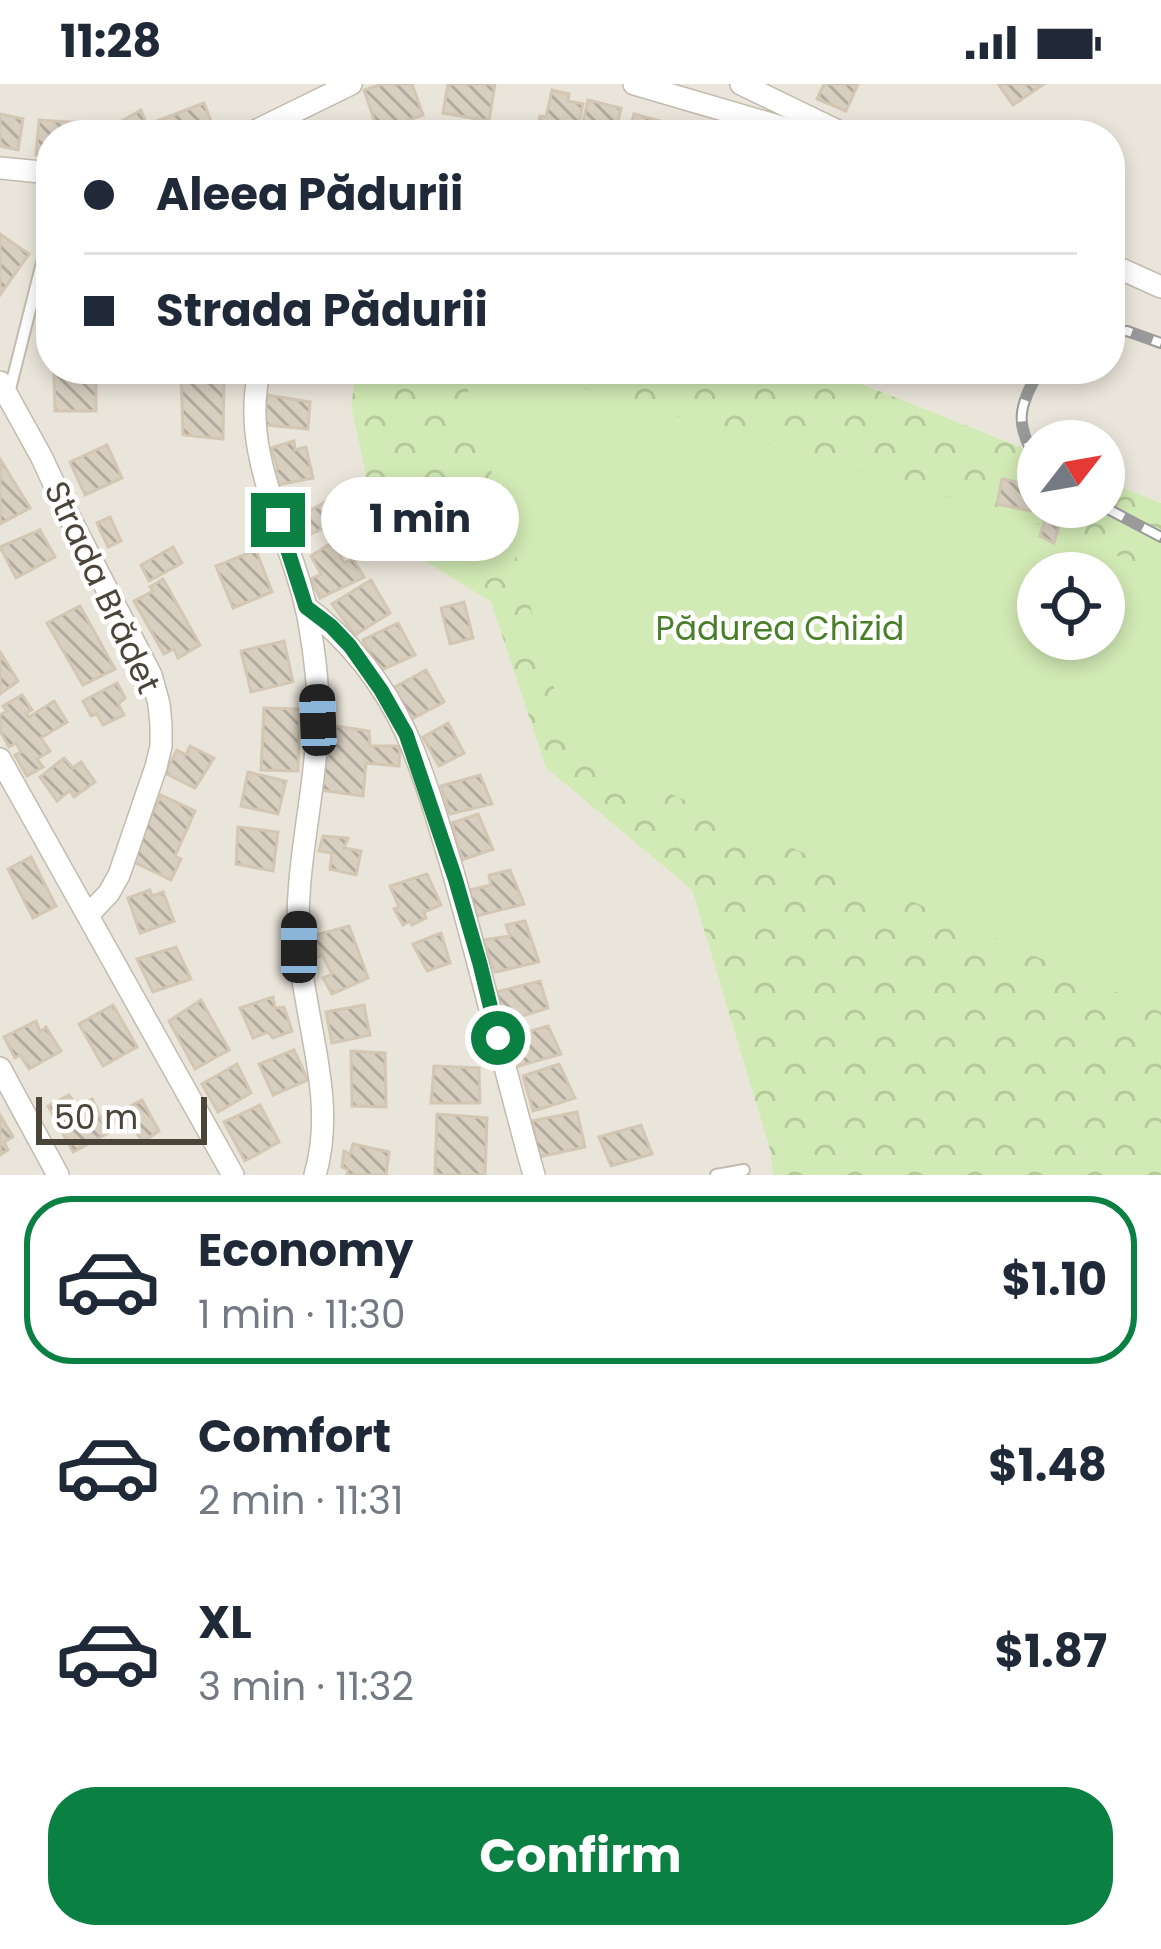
<!DOCTYPE html>
<html lang="en">
<head>
<meta charset="utf-8">
<style>
  body { margin:0; font-family:Poppins,sans-serif; background:#f2f2f3; color:#1f2937; height:100vh; display:flex; flex-direction:column; font-size:45px; white-space:nowrap }
  * { box-sizing:border-box; margin:0 }
  p { font-size:39px; color:#747a83 }
  .icon { flex:none; width:66px; height:66px; fill:none; stroke:currentColor; stroke-width:2; stroke-linecap:round; stroke-linejoin:round }
  .map { position:relative; height:1091px; overflow:hidden }
  .sheet { display:flex; flex-direction:column; background:#fff; flex:1 }
  .sheet>* { flex:none }
  .banner { position:absolute; left:36px; top:36px; width:1089px; height:264px; border-radius:48px; box-shadow:0 6px 18px #0003; display:grid; align-content:center; height:264px; padding:0 48px; background:#fff }
  .needle { width:78px; rotate:59deg }
  .controls { position:absolute; left:1017px; top:336px; display:grid; gap:24px }
  .controls a { display:grid; place-items:center; width:108px; height:108px; border-radius:50%; background:#fff; box-shadow:0 6px 18px #0003; font-size:60px }
  .scale { position:absolute; left:36px; bottom:30px; width:171px; box-sizing:border-box; padding-left:12px; border:6px solid #4b4439; border-top:0; font-size:33px; line-height:42px; white-space:nowrap; color:#4b4439; -webkit-text-stroke:9px #fff; paint-order:stroke }
  .end { position:absolute; width:54px; height:54px; margin:-27px; border:15px solid #0b8043; background:#fff; box-shadow:0 0 0 6px #fff }
  .from { border-radius:50% }
  .bubble { position:absolute; height:84px; border-radius:42px; background:#fff; box-shadow:0 6px 18px #0003; font-size:39px; font-weight:700; line-height:84px; text-align:center }
  .car { position:absolute; width:36px; height:72px; margin:-36px -18px; border-radius:15px; box-shadow:0 0 9px 3px #0007; background:linear-gradient(#222 24%,#8ab4d8 0 40%,#222 0 76%,#8ab4d8 0 86%,#222 0) }
  .banner b { display:flex; align-items:center; gap:42px; height:114px; font-size:45px }
  .banner b+b { border-top:3px solid #e0e1e3 }
  .banner i { width:30px; height:30px; background:#1f2937 }
  ul { padding:21px 0 0; list-style:none }
  li { display:flex; align-items:center; gap:36px; height:168px; margin:0 24px 18px; padding:0 24px; border:6px solid transparent; border-radius:48px }
  li div { flex:1 }
  li b { display:block; font-size:45px }
  li em { font-style:normal; font-weight:700 }
  li.active { border-color:#0b8043 }
  li>.icon { width:108px; height:108px; stroke-width:1.5 }
  .primary-button { display:flex; gap:24px; margin-top:auto; padding:24px 48px }
  .primary-button a { flex:1; height:138px; border-radius:48px; background:#0b8043; color:#fff; font-size:48px; font-weight:700; line-height:138px; text-align:center }
  .status { display:flex; justify-content:space-between; align-items:center; height:84px; padding:0 60px; background:#fff; direction:ltr }
  .status svg { height:33px; fill:currentColor }
  .map>svg:first-child { display:block }
  .residential { fill:#eae5da }
  .forest { fill:url(#forest-crowns); fill-rule:evenodd }
  .park { fill:#d2eab5; fill-rule:evenodd }
  .building { fill:url(#building-back-hatch); stroke:#d3c7b4; stroke-width:3 }
  .lines { fill:none; stroke-linecap:round; stroke-linejoin:round }
  .lane-casing { stroke:#c2bbae; stroke-width:14 }
  .street-casing { stroke:#c2bbae; stroke-width:24 }
  .lane { stroke:#fff; stroke-width:10 }
  .street { stroke:#fff; stroke-width:21 }
  .rail-casing { stroke:#9a9a9a; stroke-width:12 }
  .rail { stroke:#fff; stroke-width:8; stroke-dasharray:22; stroke-linecap:butt }
  .route { stroke:#0b8043; stroke-width:15 }
  .labels { text-anchor:middle; stroke-width:9; stroke-linejoin:round; paint-order:stroke }
  .street-label { font-size:33px; fill:#4b4439; stroke:#fff }
  .park-label { font-size:33px; fill:#4a7f2a; stroke:#fff }
</style>
</head>
<body>
<div class="status"><b>11:28</b><svg viewBox="0 0 49 12"><path d="M0 12V9h3v3zM5 12V6h3v6zM10 12V3h3v9zM15 12V0h3v12zM26 1h20v11H26zM47 4h2v5h-2z"/></svg></div>
<div class="map">
<svg width="1161" height="1091" viewBox="0 0 1161 1091">
  <defs>
    <pattern id="forest-crowns" width="20" height="18" patternUnits="userSpaceOnUse" patternTransform="scale(3)"><rect width="20" height="18" fill="#d2eab5"/><path d="M2 6a3 3 0 1 1 6 0M12 15a3 3 0 1 1 6 0" fill="none" stroke="#b6ca9c"/></pattern>
    <pattern id="building-back-hatch" width="6" height="6" patternUnits="userSpaceOnUse" patternTransform="scale(3)"><rect width="6" height="6" fill="#d8cfc1"/><path d="M-1 5l2 2M0 0l6 6M5-1l2 2" fill="none" stroke="#b1aa9e"/></pattern>
  </defs>
  <rect width="100%" height="100%" fill="#f6f3ec"/>
  <path class="residential" d="M0 0H1161V419L1104 396V357H1038V370L824 285H1110V51H51V285H356L351 323 378 448 491 518 546 684 692 806 770 1066 773 1091H0Z"/>
  <path class="forest" d="M356 285H824L1038 370V423H1104V396L1161 419V1091H773L770 1066 692 806 546 684 491 518 378 448 351 323ZM1038 489H1104V555H1038Z"/>
  <path class="park" d="M465 296 587 305 1086 455 1161 495V928L572 666ZM1038 489H1104V555H1038Z"/>
  <g class="building">
    <path d="M383 0H412L423 31 378 47 364 6Z"/>
    <path d="M448 0H495L489 37 443 29Z"/>
    <path d="M824 0H858L846 27 817 15Z"/>
    <path d="M998 0H1044L1013 21Z"/>
    <path d="M552 6 569 10 568 17 583 20 576 51H536L540 32 546 33Z"/>
    <path d="M588 16 621 24 615 51H580Z"/>
    <path d="M204 19 212 40 196 47 198 51H127L122 37 141 26 147 41Z"/>
    <path d="M0 30 23 35 18 66 0 62Z"/>
    <path d="M634 30 667 39 664 51H628Z"/>
    <path d="M39 36 112 41 111 51H51V72L36 71Z"/>
    <path d="M0 150 29 170 0 211Z"/>
    <path d="M96 289V327H55L54 290Z"/>
    <path d="M181 290 224 294 223 355 183 351Z"/>
    <path d="M267 311 310 318 308 345 265 341Z"/>
    <path d="M294 357 295 366 306 363 313 394 277 401 271 389 278 385 271 364Z"/>
    <path d="M107 361 122 394 85 411 70 378Z"/>
    <path d="M0 375 30 424 0 440Z"/>
    <path d="M1002 395 1037 402 1031 427 997 420Z"/>
    <path d="M304 409 311 426 332 414 341 436 302 454 284 420Z"/>
    <path d="M110 433 121 457 108 463 97 439Z"/>
    <path d="M1045 436 1059 442 1054 459 1040 452Z"/>
    <path d="M40 446 55 473 16 494 0 463Z"/>
    <path d="M333 458 344 479 353 475 364 493 320 514 311 495 321 490 311 472Z"/>
    <path d="M173 463 182 479 149 497 141 481Z"/>
    <path d="M256 466 272 508 233 524 216 482Z"/>
    <path d="M163 495 200 561 178 574 174 565 164 570 134 517 153 507 150 503Z"/>
    <path d="M371 496 390 529 355 551 332 520Z"/>
    <path d="M464 518 473 554 450 560 441 524Z"/>
    <path d="M80 522 115 585 83 601 47 539Z"/>
    <path d="M398 539 415 571 379 587 363 556Z"/>
    <path d="M284 557 293 598 251 608 241 567Z"/>
    <path d="M0 568 18 597 0 610Z"/>
    <path d="M426 586 444 618 410 636 393 604Z"/>
    <path d="M117 599 125 614 118 620 124 631 103 641 97 630 91 632 83 617Z"/>
    <path d="M22 611 32 626 26 629 29 633 54 617 67 638 41 654 50 667 37 675 43 683 27 692 15 671 21 668 16 659 9 663 0 647V631L7 627 3 622Z"/>
    <path d="M264 624 300 625 298 687 261 686Z"/>
    <path d="M448 639 464 669 439 682 423 653Z"/>
    <path d="M323 640 369 647 370 662H400L399 682 366 679 363 712 320 706 329 661 321 658Z"/>
    <path d="M190 662 214 674 195 704 165 689 177 666 186 671Z"/>
    <path d="M64 674 73 684 81 678 95 698 74 713 70 706 57 717 40 693Z"/>
    <path d="M248 688 286 697 278 730 241 722Z"/>
    <path d="M480 691 492 720 450 730 441 702Z"/>
    <path d="M161 711 195 727 175 772 181 775 171 796 130 776Z"/>
    <path d="M478 730 493 765 462 776 452 739Z"/>
    <path d="M238 743 278 748 273 787 236 780Z"/>
    <path d="M323 752 348 754 344 764 361 767 356 791 330 785 332 769 319 767Z"/>
    <path d="M31 773 56 822 33 834 8 785Z"/>
    <path d="M510 786 524 820 477 832 469 806 491 801 489 791Z"/>
    <path d="M427 790 441 821 424 828 426 834 412 841 410 837 403 841 394 825 399 823 390 802Z"/>
    <path d="M150 806 152 812 163 808 174 837 140 849 128 814Z"/>
    <path d="M525 837 539 878 495 888 483 856 510 852 506 841Z"/>
    <path d="M349 842 368 894 332 910 323 894 332 890 322 871 316 874 308 853Z"/>
    <path d="M441 849 450 879 427 887 413 860Z"/>
    <path d="M176 863 191 895 153 908 137 875Z"/>
    <path d="M540 897 548 924 506 937 496 908Z"/>
    <path d="M273 913 275 924 284 923 292 947 273 954 268 948 253 954 240 924Z"/>
    <path d="M201 916 229 966 195 985 169 937Z"/>
    <path d="M113 921 137 963 103 982 79 940Z"/>
    <path d="M364 921 370 951 332 959 326 928Z"/>
    <path d="M36 937 40 948 46 943 61 967 29 985 20 971 15 974 4 953Z"/>
    <path d="M548 942 561 970 519 982 509 953Z"/>
    <path d="M294 966 308 996 273 1011 259 980Z"/>
    <path d="M351 967 385 969 386 1023 352 1022Z"/>
    <path d="M237 980 251 1009 218 1028 202 1000Z"/>
    <path d="M559 980 575 1014 533 1027 523 992Z"/>
    <path d="M434 982 479 984 480 1019H431Z"/>
    <path d="M69 1011 78 1024 92 1015 108 1049 73 1068 48 1022Z"/>
    <path d="M142 1016 159 1047 143 1058 131 1041 122 1047 111 1032Z"/>
    <path d="M260 1021 279 1058 245 1077 224 1038Z"/>
    <path d="M577 1028 585 1063 539 1073 532 1037Z"/>
    <path d="M437 1030 487 1034 485 1091H435Z"/>
    <path d="M0 1031 13 1053 4 1058 8 1066 0 1071Z"/>
    <path d="M641 1041 652 1070 611 1082 599 1053Z"/>
    <path d="M353 1060 389 1068 386 1091H347L348 1086 342 1083 344 1067 350 1070Z"/>
  </g>
  <g class="lines">
    <g class="lane-casing">
      <g id="lane">
        <path d="M9 309 51 143"/>
        <path d="M716 1091 744 1086"/>
      </g>
    </g>
    <g class="street-casing">
      <g id="street">
        <path d="M634 0 785 44H796L811 34"/>
        <path d="M741 0 846 51"/>
        <path d="M247 51 351 0"/>
        <path d="M0 84 51 89"/>
        <path d="M1110 180 1161 203"/>
        <path d="M260 285C237 373 297 459 310 544 315 574 319 605 318 635 316 711 293 788 299 864 305 939 337 1017 315 1091"/>
        <path d="M0 298 41 372 68 430 151 591 159 620 161 641V662L156 683 119 791 109 809 89 830"/>
        <path d="M306 523C349 555 385 602 407 651 425 692 438 738 451 781 481 884 505 988 534 1091"/>
        <path d="M0 675 233 1091"/>
        <path d="M0 984 58 1091"/>
      </g>
    </g>
    <use href="#lane" class="lane"/>
    <use href="#street" class="street"/>
    <g class="rail-casing">
      <g id="rail">
        <path d="M1110 248 1127 247 1161 259"/>
        <path d="M1038 378C1013 339 1019 323 1040 285"/>
        <path d="M1104 423 1161 453"/>
      </g>
    </g>
    <use href="#rail" class="rail"/>
  </g>
  <g class="lines">
    <path class="route" d="M278 436 306 523 331 542 350 562 381 606 406 650 455 794 480 880 498 954"/>
  </g>
  <g class="labels">
    <g class="street-label">
      <text transform="translate(103 503) rotate(65)" y="12">Strada Brădet</text>
    </g>
    <g class="park-label">
      <text x="780" y="556">Pădurea Chizid</text>
    </g>
  </g>
</svg>
<div class="controls">
<a><svg class="needle" viewBox="-14 -14 28 28"><path d="M0-13l5 13h-10z" fill="#e53935"/><path d="M0 13l5-13h-10z" fill="#747a83"/></svg></a>
<a><svg class="icon" aria-label="locate" viewBox="0 0 24 24"><circle cx="12" cy="12" r="6"/><path d="M12 2v4M12 18v4M2 12h4M18 12h4"/></svg></a>
</div>
<div class="scale">50 m</div>
<i class="end from" style="left:498px;top:954px"></i>
<i class="end" style="left:278px;top:436px"></i>
<div class="bubble" style="left:321px;top:393px;width:198px">1 min</div>
<i class="car" style="left:318px;top:636px;rotate:358deg"></i>
<i class="car" style="left:299px;top:863px;rotate:0deg"></i>
<div class="banner">
<b><i class="from"></i>Aleea Pădurii</b>
<b><i></i>Strada Pădurii</b>
</div>
</div>
<section class="sheet">
<ul>
<li class="active"><svg class="icon" aria-label="car" viewBox="0 0 24 24"><path d="M5 17H2v-5l4-1 3-4h7l3 4 3 1v5h-3M9 17h6M6 11h13"/><circle cx="7" cy="17" r="2"/><circle cx="17" cy="17" r="2"/></svg><div><b>Economy</b><p>1 min · 11:30</p></div><em>$1.10</em></li>
<li><svg class="icon" aria-label="car" viewBox="0 0 24 24"><path d="M5 17H2v-5l4-1 3-4h7l3 4 3 1v5h-3M9 17h6M6 11h13"/><circle cx="7" cy="17" r="2"/><circle cx="17" cy="17" r="2"/></svg><div><b>Comfort</b><p>2 min · 11:31</p></div><em>$1.48</em></li>
<li><svg class="icon" aria-label="car" viewBox="0 0 24 24"><path d="M5 17H2v-5l4-1 3-4h7l3 4 3 1v5h-3M9 17h6M6 11h13"/><circle cx="7" cy="17" r="2"/><circle cx="17" cy="17" r="2"/></svg><div><b>XL</b><p>3 min · 11:32</p></div><em>$1.87</em></li>
</ul>
<div class="primary-button"><a>Confirm</a></div>
</section>
</body>
</html>
